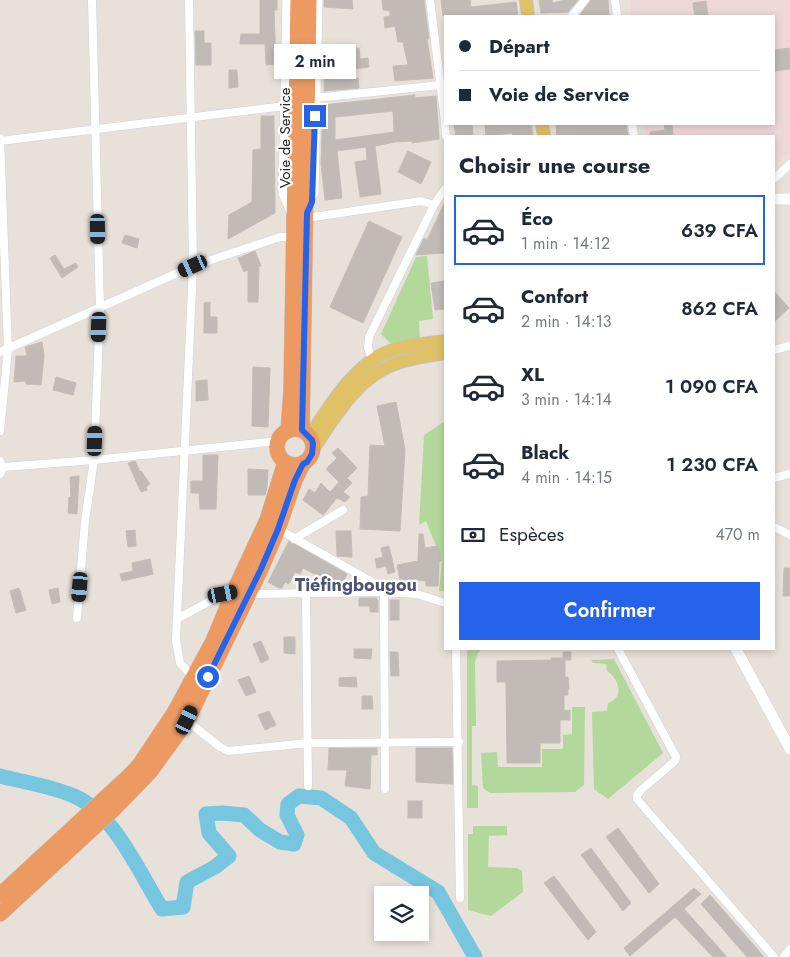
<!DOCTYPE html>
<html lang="fr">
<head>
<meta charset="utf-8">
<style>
  body { margin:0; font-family:Jost,sans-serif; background:#f2f2f3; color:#1f2937; height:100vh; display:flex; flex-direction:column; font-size:19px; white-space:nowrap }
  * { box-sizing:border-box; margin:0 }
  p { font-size:16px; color:#747a83 }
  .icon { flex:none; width:28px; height:28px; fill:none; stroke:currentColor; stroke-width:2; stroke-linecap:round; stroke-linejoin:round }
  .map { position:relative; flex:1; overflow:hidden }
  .panel { position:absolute; left:444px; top:135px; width:331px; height:515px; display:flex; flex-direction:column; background:#fff; border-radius:0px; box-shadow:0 2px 8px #0003 }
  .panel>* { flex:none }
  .hud { position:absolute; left:444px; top:15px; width:331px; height:110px; border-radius:0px; box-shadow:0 2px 8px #0003; display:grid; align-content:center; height:110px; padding:0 15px; background:#fff }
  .fabs { position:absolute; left:374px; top:886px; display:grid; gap:10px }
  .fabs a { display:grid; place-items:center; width:55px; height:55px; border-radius:0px; background:#fff; box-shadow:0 2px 8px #0003; font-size:25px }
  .end { position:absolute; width:22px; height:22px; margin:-11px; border:6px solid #2563eb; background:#fff; box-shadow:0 0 0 2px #fff }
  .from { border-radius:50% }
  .bubble { position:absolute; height:35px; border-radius:0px; background:#fff; box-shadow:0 2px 8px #0003; font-size:16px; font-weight:600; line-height:35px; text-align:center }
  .car { position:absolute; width:15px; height:30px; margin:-15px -8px; border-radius:6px; box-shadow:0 0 4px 1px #0007; background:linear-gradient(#222 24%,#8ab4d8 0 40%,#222 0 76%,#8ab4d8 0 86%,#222 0) }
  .hud b { display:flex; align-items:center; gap:18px; height:48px; font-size:19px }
  .hud b+b { border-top:1px solid #e0e1e3 }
  .hud i { width:12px; height:12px; background:#1f2937 }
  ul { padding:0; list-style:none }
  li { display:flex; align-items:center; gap:15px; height:70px; margin:0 10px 8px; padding:0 5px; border:2px solid transparent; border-radius:0px }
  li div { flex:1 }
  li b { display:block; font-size:19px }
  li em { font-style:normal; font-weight:600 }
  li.active { border-color:#2563eb }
  li>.icon { width:45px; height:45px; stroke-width:1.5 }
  h2 { padding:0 15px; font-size:22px; line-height:60px }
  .pay { display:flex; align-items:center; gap:12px; height:55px; padding:0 15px; font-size:19px }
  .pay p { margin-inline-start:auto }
  .action { display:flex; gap:10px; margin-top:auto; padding:10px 15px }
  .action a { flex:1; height:58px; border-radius:0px; background:#2563eb; color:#fff; font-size:20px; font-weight:600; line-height:58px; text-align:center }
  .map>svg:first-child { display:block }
  .medical { fill:#eed7d9 }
  .green { fill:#b2d99b }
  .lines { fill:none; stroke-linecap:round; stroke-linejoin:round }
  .river { stroke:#76c6e0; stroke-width:15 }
  .building { fill:#c0bbb6; stroke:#c3bdb4; fill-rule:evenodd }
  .street-casing { stroke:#cfd2de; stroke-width:9 }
  .secondary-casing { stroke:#cfd2de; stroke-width:12 }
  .primary-casing { stroke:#c3c3c3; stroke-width:14 }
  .highway-casing { stroke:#c3c3c3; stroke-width:16 }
  .street { stroke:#fff; stroke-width:8 }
  .secondary { stroke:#fff; stroke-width:11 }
  .primary { stroke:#e0c166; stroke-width:12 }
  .highway { stroke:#ec9a61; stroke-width:15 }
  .route { stroke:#2563eb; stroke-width:6 }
  .labels { text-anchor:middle; stroke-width:4.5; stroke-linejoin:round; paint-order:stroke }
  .street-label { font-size:15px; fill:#272727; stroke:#fff }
  .quarter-label { font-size:18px; font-weight:bold; fill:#4d5472; stroke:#fff }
</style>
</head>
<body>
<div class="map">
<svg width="790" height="957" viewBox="0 0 790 957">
  <rect width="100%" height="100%" fill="#e8e1d9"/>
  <path class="medical" d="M630 0H790V151L774 166V136H646L644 124H774V16H631Z"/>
  <g class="green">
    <path d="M427 256 433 319 419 321 420 342 393 346 381 334 416 257Z"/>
    <path d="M445 421V591H439L442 561 426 521 419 525 424 435Z"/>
    <path d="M467 649H482L478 653 475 662 476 726H472V785L478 786V808H467Z"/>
    <path d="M614 659 663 753 608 799 594 789 592 712 607 711 608 703C625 697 619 679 607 671L606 664 593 663 591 660Z"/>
    <path d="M572 707H585L584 785 575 792 490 793 483 788 481 753 497 752 498 767H542V749H563V735L572 734Z"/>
    <path d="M473 826H507V835L489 836 488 867 517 868 522 871 523 892 491 916 468 910V834H473Z"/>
  </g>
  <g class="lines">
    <path class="river" d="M0 776C24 782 51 786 74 796 114 813 140 874 162 909L183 907 187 882 215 867 229 856 209 833 206 814 222 813 244 815 260 830 280 842 294 844 297 835 287 815 288 804 299 796 321 798 351 818 374 853 438 892 475 957"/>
  </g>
  <g class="building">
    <path d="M260 0H277V10H274L276 64 266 65 265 44H240L241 34H260Z"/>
    <path d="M324 0H352L353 9 324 7Z"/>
    <path d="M382 0H424L429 39H427L433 78 395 81 393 66 408 65 403 42H398L395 26 385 28 384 17 390 16V11L383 10Z"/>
    <path d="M441 0H470L471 7 516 2 518 16H443Z"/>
    <path d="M539 0H552L553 3 565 0H578L568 12 541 13Z"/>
    <path d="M591 0H608L609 16H579Z"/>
    <path d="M706 1 708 16H695L693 3Z"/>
    <path d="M195 31H204V43H211V65H196Z"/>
    <path d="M359 48 360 59 368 58 369 67 353 69 351 49Z"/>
    <path d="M789 48 790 69 774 71V50Z"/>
    <path d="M325 55H333V68H337V80L358 78 359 88 324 91Z"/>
    <path d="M229 70H237L238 87 229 88Z"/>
    <path d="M415 95V98L436 96 439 139 412 143 413 141 395 142 375 146 381 194 360 197 355 162 367 160 366 147 337 151 342 198 325 200 321 164 323 105ZM393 111 394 132 335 140V117Z"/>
    <path d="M261 116H274L275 213 228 239 229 215 252 202 253 150 261 149Z"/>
    <path d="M454 124H472L473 135 456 136Z"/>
    <path d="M485 124H531L533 136H513L512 133 486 136Z"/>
    <path d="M556 124H626L628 136H557Z"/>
    <path d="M664 124H672L673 136H650V132L665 130Z"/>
    <path d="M408 151 431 162 421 184 398 172Z"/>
    <path d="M445 202V253L416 255 424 238 427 240Z"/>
    <path d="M369 221 402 237 363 323 330 307Z"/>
    <path d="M125 235 139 239 137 248 122 243Z"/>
    <path d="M255 251 261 266H259L258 302H248V270L244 272 238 258Z"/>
    <path d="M55 255 64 269 76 263 78 267 62 278 50 258Z"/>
    <path d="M445 281V309L435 310 431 283Z"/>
    <path d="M774 291 789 308 774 322Z"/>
    <path d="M210 302V317H217V333H204V303Z"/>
    <path d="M42 342 44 356 41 385 26 384V381L14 382 16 356H27L25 347Z"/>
    <path d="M253 367 270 368 268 427 252 426Z"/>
    <path d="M56 377 76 383 73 395 53 390Z"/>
    <path d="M207 380 208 400 196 401V381Z"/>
    <path d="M396 402 405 450 400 531 360 529 361 497 368 496 370 445 385 446 377 406Z"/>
    <path d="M338 448 357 468 347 478 352 483 343 492 350 497 345 502 337 498 323 515 303 500 309 489 315 493 321 483 330 492 339 482 326 469 337 458 332 453Z"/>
    <path d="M203 455H218L216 509H200L199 493H191V481H203Z"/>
    <path d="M135 461 140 472 141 471 150 484 146 487 147 490 141 492 128 463Z"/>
    <path d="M248 469 268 470 267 487 265 495H248Z"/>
    <path d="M79 476 77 514 68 513 69 497 71 498 70 477Z"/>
    <path d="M135 530 136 546 128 547 126 531Z"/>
    <path d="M336 531H351L352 557 337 556Z"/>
    <path d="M419 534H423L425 548 438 546 441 561H439L438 586H426V581L409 579 410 583 401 585 397 565 418 561Z"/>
    <path d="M289 541 347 574 340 587H333L329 585 330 582 303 568 300 574 295 572 289 584 285 582 282 588H279L268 582Z"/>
    <path d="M389 546 395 572 388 574 386 566 377 568 375 559 383 557 381 548Z"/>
    <path d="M150 559 153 574 122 581 120 574 133 571 132 563Z"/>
    <path d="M784 568H790V596H783Z"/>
    <path d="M19 588 26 610 16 613 10 591Z"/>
    <path d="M58 588 60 602 52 604 49 590Z"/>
    <path d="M359 598H377V600H378V612H370V606H359Z"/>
    <rect x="390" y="600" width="9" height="20"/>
    <path d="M284 637H295V654L284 653Z"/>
    <path d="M261 641 269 659 261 663 253 644Z"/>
    <path d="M354 649H372L371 659 354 658Z"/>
    <path d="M390 652H398L399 676H391Z"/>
    <path d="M563 652H571V660H565V677H568L569 689H568V695H564V711L570 710V720H560V743H540V763H507L506 682H497V661L551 660V658H563Z"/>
    <path d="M249 676 256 692 246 696 238 680Z"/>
    <path d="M356 677 357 687 339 686V678Z"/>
    <path d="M362 696H372L373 709H362Z"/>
    <path d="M269 711 276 725 265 730 258 715Z"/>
    <path d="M329 748H377V755H371L370 789 345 786 347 770H328Z"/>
    <path d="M416 748H452L453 784 416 782Z"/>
    <rect x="408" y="801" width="14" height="17"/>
    <path d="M618 828 659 884 649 893 606 837Z"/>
    <path d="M591 848 631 903 623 911 581 855Z"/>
    <path d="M554 876 596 932 588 940 544 883Z"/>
    <path d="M694 888 701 894 684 909 727 957H713L675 917 630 956 624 948Z"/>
    <path d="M710 895 764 957H747L701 904Z"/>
  </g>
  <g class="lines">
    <g class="street-casing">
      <g id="street">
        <path d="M189 0 193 266 176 640 180 663 194 678"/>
        <path d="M430 0 445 122"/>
        <path d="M615 0 617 16"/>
        <path d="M572 16 585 0"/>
        <path d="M315 98 441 85"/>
        <path d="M445 124 446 136"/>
        <path d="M632 124 634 136"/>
        <path d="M0 138 8 349 0 431"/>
        <path d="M0 141 285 106"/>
        <path d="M774 179 790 164"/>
        <path d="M307 218 421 201 434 205"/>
        <path d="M774 350 790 346"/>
        <path d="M0 352 193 266 280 237H293"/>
        <path d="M372 360 368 348 369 337 434 205 445 189"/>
        <path d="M0 461 3 468 0 474"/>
        <path d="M3 467 94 460 279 441"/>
        <path d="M774 478 790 474"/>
        <path d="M774 527 790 535"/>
        <path d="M278 529 374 583 384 592 385 789"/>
        <path d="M294 539 343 510"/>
        <path d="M306 593 308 786"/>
        <path d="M248 594 384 592 417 594 445 603"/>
        <path d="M77 618 85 521 94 460 100 308 92 0"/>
        <path d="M177 619 223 594 235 593"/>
        <path d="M456 649 460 898"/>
        <path d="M618 649 676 757 675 761 641 790 637 795V799L774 957"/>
        <path d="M187 721 220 747 228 751 308 743 459 742"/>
        <path d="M784 957 790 949"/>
      </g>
    </g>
    <g class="secondary-casing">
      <g id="secondary">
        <path d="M288 0 284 193 292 212"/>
        <path d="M313 193 317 0"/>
        <path d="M774 199H790"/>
        <path d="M736 649 790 749"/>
      </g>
    </g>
    <g class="primary-casing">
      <g id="primary">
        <path d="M526 0 528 16"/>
        <path d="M542 124 544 136"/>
        <path d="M310 436C327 410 345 380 371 361 391 346 421 344 445 341"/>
        <path d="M313 449C335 417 355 380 392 365 408 358 428 356 445 353"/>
      </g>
    </g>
    <g class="highway-casing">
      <g id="highway">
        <circle cx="295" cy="447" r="18"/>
        <path d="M302 430 309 0"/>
        <path d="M288 431 291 391 298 0"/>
        <path d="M0 895 130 775 140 764 174 713 213 641 233 593 267 520 285 462"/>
        <path d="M0 914 115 808 150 772 187 721 261 569 278 529 295 480 303 464"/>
      </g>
    </g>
    <use href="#street" class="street"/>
    <use href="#secondary" class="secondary"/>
    <use href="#primary" class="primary"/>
    <use href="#highway" class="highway"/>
  </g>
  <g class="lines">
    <path class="route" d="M208 677 261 569 278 529 295 480 303 464 307 462 312 454 313 444 312 440 302 430 307 213 312 202 315 116"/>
  </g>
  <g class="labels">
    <g class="street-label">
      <text transform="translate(285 138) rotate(-90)" y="5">Voie de Service</text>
    </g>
    <g class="quarter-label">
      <text x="356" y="591">Tiéfingbougou</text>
    </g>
  </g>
</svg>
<div class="fabs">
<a><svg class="icon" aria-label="layers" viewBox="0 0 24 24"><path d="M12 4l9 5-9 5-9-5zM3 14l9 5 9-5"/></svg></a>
</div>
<i class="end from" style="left:208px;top:677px"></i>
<i class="end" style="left:315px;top:116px"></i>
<div class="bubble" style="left:274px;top:44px;width:82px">2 min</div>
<i class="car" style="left:98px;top:229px;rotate:179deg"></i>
<i class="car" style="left:193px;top:266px;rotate:246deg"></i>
<i class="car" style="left:99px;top:327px;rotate:182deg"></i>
<i class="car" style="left:95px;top:441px;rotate:2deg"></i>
<i class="car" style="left:80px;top:587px;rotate:185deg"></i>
<i class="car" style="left:223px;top:594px;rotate:79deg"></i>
<i class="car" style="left:187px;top:720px;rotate:25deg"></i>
<div class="hud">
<b><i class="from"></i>Départ</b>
<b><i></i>Voie de Service</b>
</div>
<section class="panel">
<h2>Choisir une course</h2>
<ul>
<li class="active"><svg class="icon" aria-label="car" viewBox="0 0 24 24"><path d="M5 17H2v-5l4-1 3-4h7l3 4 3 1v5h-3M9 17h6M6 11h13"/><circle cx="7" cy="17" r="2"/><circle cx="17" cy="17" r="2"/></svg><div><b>Éco</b><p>1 min · 14:12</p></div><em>639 CFA</em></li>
<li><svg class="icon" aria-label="car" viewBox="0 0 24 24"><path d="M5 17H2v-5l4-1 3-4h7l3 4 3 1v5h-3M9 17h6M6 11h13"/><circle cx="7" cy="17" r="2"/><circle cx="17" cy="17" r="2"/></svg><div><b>Confort</b><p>2 min · 14:13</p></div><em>862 CFA</em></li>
<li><svg class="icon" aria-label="car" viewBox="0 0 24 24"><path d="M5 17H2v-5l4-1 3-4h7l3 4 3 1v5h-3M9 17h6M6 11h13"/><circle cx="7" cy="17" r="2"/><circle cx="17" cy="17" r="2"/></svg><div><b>XL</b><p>3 min · 14:14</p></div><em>1 090 CFA</em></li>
<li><svg class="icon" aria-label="car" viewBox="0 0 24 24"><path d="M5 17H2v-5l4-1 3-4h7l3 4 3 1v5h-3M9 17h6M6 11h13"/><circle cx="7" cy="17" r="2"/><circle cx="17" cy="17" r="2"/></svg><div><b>Black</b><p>4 min · 14:15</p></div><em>1 230 CFA</em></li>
</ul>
<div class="pay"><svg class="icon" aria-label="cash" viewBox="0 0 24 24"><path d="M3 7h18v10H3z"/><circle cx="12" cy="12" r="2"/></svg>Espèces<p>470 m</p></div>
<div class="action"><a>Confirmer</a></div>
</section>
</div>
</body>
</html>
